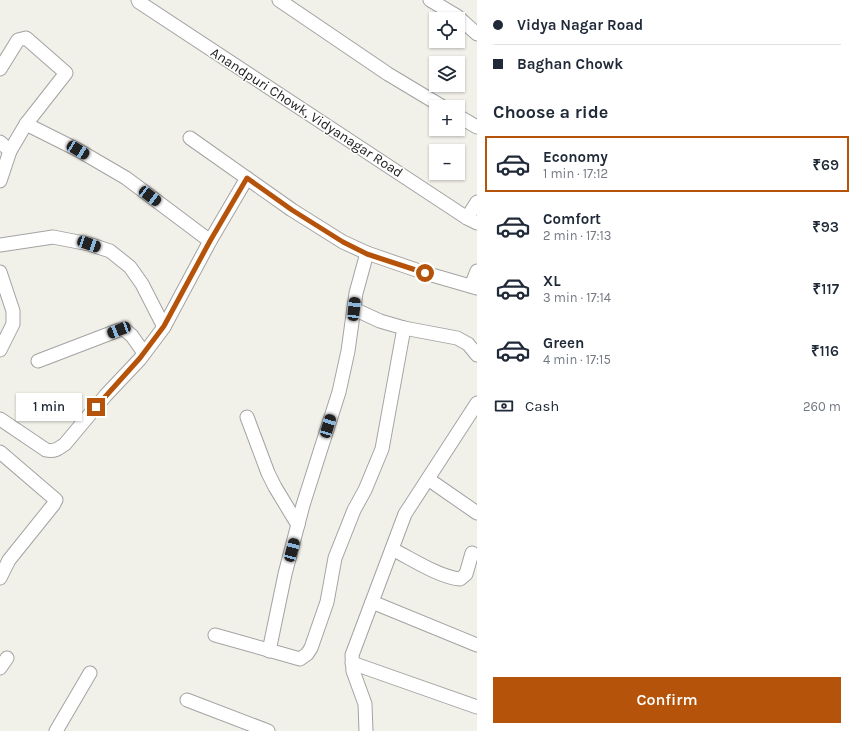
<!DOCTYPE html>
<html lang="en">
<head>
<meta charset="utf-8">
<style>
  body { margin:0; font-family:Karla,sans-serif; background:#f2f2f3; color:#1f2937; height:100vh; display:flex; flex-direction:column; font-size:15px; white-space:nowrap }
  * { box-sizing:border-box; margin:0 }
  p { font-size:13px; color:#747a83 }
  .icon { flex:none; width:22px; height:22px; fill:none; stroke:currentColor; stroke-width:2; stroke-linecap:round; stroke-linejoin:round }
  .map { position:relative; flex:1; overflow:hidden }
  .sheet { display:flex; flex-direction:column; background:#fff; width:380px }
  .sheet>* { flex:none }
  .hud { display:grid; align-content:center; height:88px; padding:0 16px; background:#fff }
  .controls { position:absolute; left:429px; top:12px; display:grid; gap:8px }
  .controls a { display:grid; place-items:center; width:36px; height:36px; border-radius:0px; background:#fff; box-shadow:0 1px 3px #0004; font-size:20px }
  .end { position:absolute; width:18px; height:18px; margin:-9px; border:5px solid #b45309; background:#fff; box-shadow:0 0 0 2px #fff }
  .from { border-radius:50% }
  .bubble { position:absolute; height:28px; border-radius:0px; background:#fff; box-shadow:0 1px 3px #0004; font-size:13px; font-weight:600; line-height:28px; text-align:center }
  .car { position:absolute; width:12px; height:24px; margin:-12px -6px; border-radius:5px; box-shadow:0 0 3px 1px #0007; background:linear-gradient(#222 24%,#8ab4d8 0 40%,#222 0 76%,#8ab4d8 0 86%,#222 0) }
  .hud b { display:flex; align-items:center; gap:14px; height:38px; font-size:15px }
  .hud b+b { border-top:1px solid #e0e1e3 }
  .hud i { width:10px; height:10px; background:#1f2937 }
  ul { padding:0; list-style:none }
  li { display:flex; align-items:center; gap:12px; height:56px; margin:0 8px 6px; padding:0 8px; border:2px solid transparent; border-radius:0px }
  li div { flex:1 }
  li b { display:block; font-size:15px }
  li em { font-style:normal; font-weight:600 }
  li.on { border-color:#b45309 }
  li>.icon { width:36px; height:36px; stroke-width:1.5 }
  h2 { padding:0 16px; font-size:18px; line-height:48px }
  .pay { display:flex; align-items:center; gap:10px; height:44px; padding:0 16px; font-size:15px }
  .pay p { margin-inline-start:auto }
  .action { display:flex; gap:8px; margin-top:auto; padding:8px 16px }
  .action a { flex:1; height:46px; border-radius:0px; background:#b45309; color:#fff; font-size:16px; font-weight:600; line-height:46px; text-align:center }
  main { display:flex; flex:1; min-height:0 }
  .map>svg:first-child { display:block }
  .lines { fill:none; stroke-linecap:round; stroke-linejoin:round }
  .minor-casing { stroke:#a3a3a3; stroke-width:15 }
  .minor { stroke:#fff; stroke-width:13 }
  .route { stroke:#b45309; stroke-width:5 }
  .labels { text-anchor:middle; stroke-width:3; stroke-linejoin:round; paint-order:stroke }
  .street-label { font-size:14px; fill:#222; stroke:#fff }
</style>
</head>
<body>
<main>
<div class="map">
<svg width="477" height="731" viewBox="0 0 477 731">
  <rect width="100%" height="100%" fill="#f1f0e9"/>
  <g class="lines">
    <g class="minor-casing">
      <g id="minor">
        <path d="M138 0 139 2 467 218 477 223"/>
        <path d="M279 0 388 74 443 107"/>
        <path d="M430 0 457 16 477 34"/>
        <path d="M0 69 18 40 26 38 66 73 26 124 10 151 0 181"/>
        <path d="M458 116 477 127"/>
        <path d="M26 124 78 150 126 178 210 241"/>
        <path d="M190 138 292 210 343 242 367 253 425 273 477 288"/>
        <path d="M0 142 10 151"/>
        <path d="M467 218 477 202"/>
        <path d="M0 245 53 237 89 244 110 251 130 267 142 284 164 327"/>
        <path d="M0 272 13 311V324L0 350"/>
        <path d="M471 286 477 271"/>
        <path d="M354 309 380 321 404 328 457 338 468 344 477 355"/>
        <path d="M38 361 119 330 124 329 132 336 144 353"/>
        <path d="M247 417 268 473 275 487 298 525"/>
        <path d="M0 419 46 450C54 452 58 449 65 444L106 395 140 359 164 327 210 241 247 178"/>
        <path d="M0 452 56 500"/>
        <path d="M428 479 477 513"/>
        <path d="M392 549C412 559 439 577 460 579L466 574 472 553"/>
        <path d="M0 578 9 560 54 504"/>
        <path d="M372 602 477 645"/>
        <path d="M215 635 300 659 307 654 311 648 327 602 335 558 354 510 365 490 382 449 404 328"/>
        <path d="M269 651 285 574 303 505 339 392 348 351 356 293 367 253"/>
        <path d="M352 663 477 707"/>
        <path d="M0 668 7 658"/>
        <path d="M187 700 268 731"/>
        <path d="M56 731 90 673"/>
        <path d="M366 731 365 704 353 671 352 655 405 514 477 403"/>
      </g>
    </g>
    <use href="#minor" class="minor"/>
  </g>
  <g class="lines">
    <path class="route" d="M96 407 140 358 164 326 210 241 247 178 292 210 343 242 367 254 425 273"/>
  </g>
  <g class="labels">
    <g class="street-label">
      <text transform="translate(307 112) rotate(33)" y="5">Anandpuri Chowk, Vidyanagar Road</text>
    </g>
  </g>
</svg>
<div class="controls">
<a><svg class="icon" aria-label="locate" viewBox="0 0 24 24"><circle cx="12" cy="12" r="6"/><path d="M12 2v4M12 18v4M2 12h4M18 12h4"/></svg></a>
<a><svg class="icon" aria-label="layers" viewBox="0 0 24 24"><path d="M12 4l9 5-9 5-9-5zM3 14l9 5 9-5"/></svg></a>
<a>+</a>
<a>−</a>
</div>
<i class="end from" style="left:425px;top:273px"></i>
<i class="end" style="left:96px;top:407px"></i>
<div class="bubble" style="left:16px;top:393px;width:66px">1 min</div>
<i class="car" style="left:78px;top:150px;rotate:121deg"></i>
<i class="car" style="left:150px;top:196px;rotate:127deg"></i>
<i class="car" style="left:89px;top:244px;rotate:109deg"></i>
<i class="car" style="left:354px;top:309px;rotate:6deg"></i>
<i class="car" style="left:119px;top:330px;rotate:249deg"></i>
<i class="car" style="left:328px;top:426px;rotate:17deg"></i>
<i class="car" style="left:292px;top:550px;rotate:15deg"></i>
</div>
<section class="sheet">
<div class="hud">
<b><i class="from"></i>Vidya Nagar Road</b>
<b><i></i>Baghan Chowk</b>
</div>
<h2>Choose a ride</h2>
<ul>
<li class="on"><svg class="icon" aria-label="car" viewBox="0 0 24 24"><path d="M5 17H2v-5l4-1 3-4h7l3 4 3 1v5h-3M9 17h6M6 11h13"/><circle cx="7" cy="17" r="2"/><circle cx="17" cy="17" r="2"/></svg><div><b>Economy</b><p>1 min · 17:12</p></div><em>₹69</em></li>
<li><svg class="icon" aria-label="car" viewBox="0 0 24 24"><path d="M5 17H2v-5l4-1 3-4h7l3 4 3 1v5h-3M9 17h6M6 11h13"/><circle cx="7" cy="17" r="2"/><circle cx="17" cy="17" r="2"/></svg><div><b>Comfort</b><p>2 min · 17:13</p></div><em>₹93</em></li>
<li><svg class="icon" aria-label="car" viewBox="0 0 24 24"><path d="M5 17H2v-5l4-1 3-4h7l3 4 3 1v5h-3M9 17h6M6 11h13"/><circle cx="7" cy="17" r="2"/><circle cx="17" cy="17" r="2"/></svg><div><b>XL</b><p>3 min · 17:14</p></div><em>₹117</em></li>
<li><svg class="icon" aria-label="car" viewBox="0 0 24 24"><path d="M5 17H2v-5l4-1 3-4h7l3 4 3 1v5h-3M9 17h6M6 11h13"/><circle cx="7" cy="17" r="2"/><circle cx="17" cy="17" r="2"/></svg><div><b>Green</b><p>4 min · 17:15</p></div><em>₹116</em></li>
</ul>
<div class="pay"><svg class="icon" aria-label="cash" viewBox="0 0 24 24"><path d="M3 7h18v10H3z"/><circle cx="12" cy="12" r="2"/></svg>Cash<p>260 m</p></div>
<div class="action"><a>Confirm</a></div>
</section>
</main>
</body>
</html>
